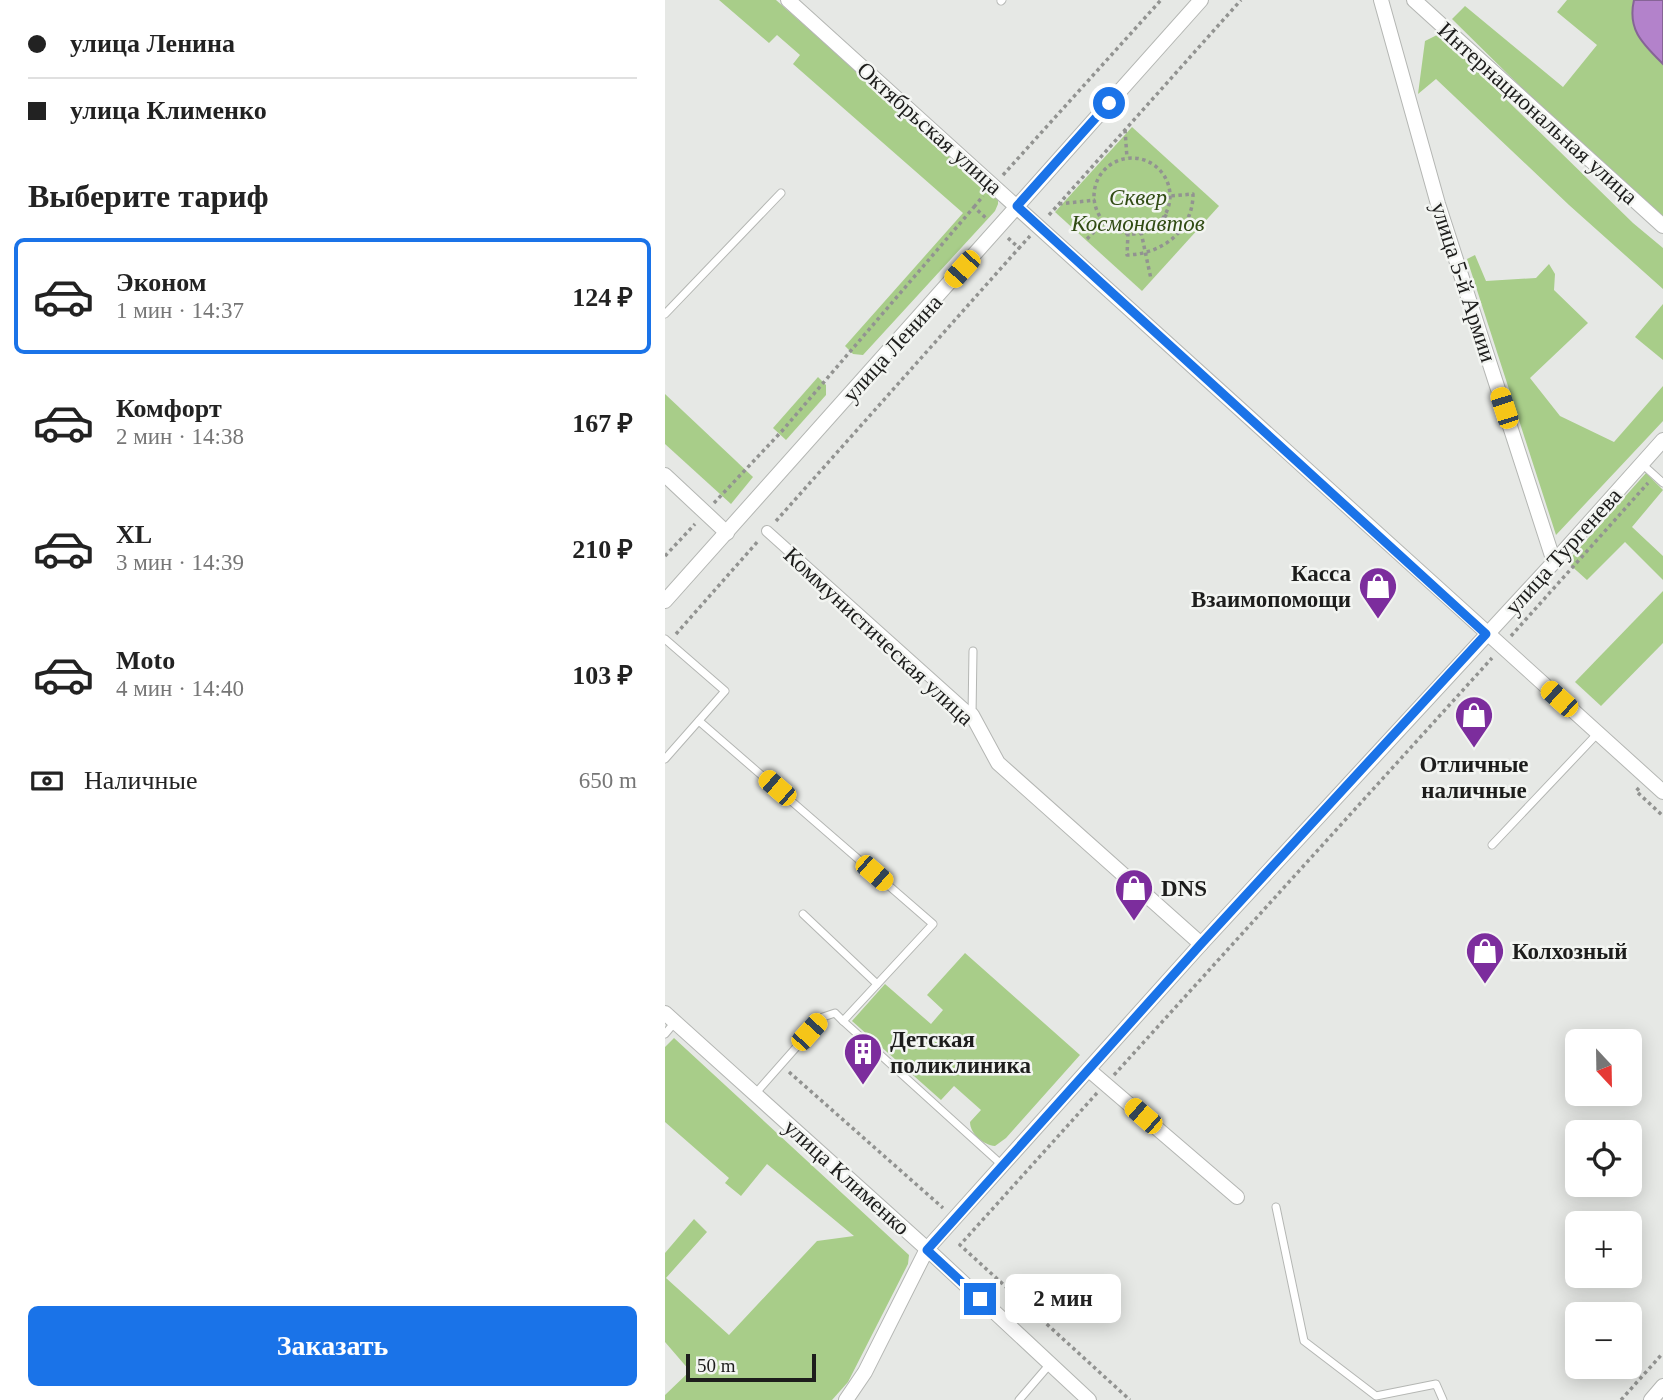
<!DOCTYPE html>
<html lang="ru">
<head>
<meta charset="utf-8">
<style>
  body { margin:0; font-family:"Times New Roman",serif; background:#f2f2f2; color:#222; height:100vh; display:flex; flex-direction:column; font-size:26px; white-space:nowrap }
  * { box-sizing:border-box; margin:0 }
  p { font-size:23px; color:#767676 }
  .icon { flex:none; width:38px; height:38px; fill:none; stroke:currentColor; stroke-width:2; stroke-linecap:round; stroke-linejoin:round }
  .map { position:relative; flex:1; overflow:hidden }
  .panel { display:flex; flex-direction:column; background:#fff; width:665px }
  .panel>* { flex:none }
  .banner { display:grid; align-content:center; height:154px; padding:0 28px; background:#fff }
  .needle { width:46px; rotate:158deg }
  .controls { position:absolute; left:900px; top:1029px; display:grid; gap:14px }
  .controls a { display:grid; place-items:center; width:77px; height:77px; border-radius:10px; background:#fff; box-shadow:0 4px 18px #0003; font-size:35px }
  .scale { position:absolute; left:21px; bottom:18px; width:130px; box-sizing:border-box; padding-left:7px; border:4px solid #1d1d1c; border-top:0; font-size:19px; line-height:24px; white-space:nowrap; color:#1d1d1c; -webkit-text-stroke:5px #f3f5f2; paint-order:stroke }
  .end { position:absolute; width:32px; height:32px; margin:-16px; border:9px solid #1a73e8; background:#fff; box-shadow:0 0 0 4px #fff }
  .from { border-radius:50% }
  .bubble { position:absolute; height:49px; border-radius:10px; background:#fff; box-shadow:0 4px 18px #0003; font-size:23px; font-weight:700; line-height:49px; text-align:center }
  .car { position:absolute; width:21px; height:42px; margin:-21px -10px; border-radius:9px; box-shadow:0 0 5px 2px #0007; background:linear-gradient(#f5c518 24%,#345 0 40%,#f5c518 0 76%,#345 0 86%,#f5c518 0) }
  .banner b { display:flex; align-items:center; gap:24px; height:66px; font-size:26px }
  .banner b+b { border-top:2px solid #e0e0e0 }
  .banner i { width:18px; height:18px; background:#222 }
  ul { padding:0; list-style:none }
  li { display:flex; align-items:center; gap:21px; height:116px; margin:0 14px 10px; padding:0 14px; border:4px solid transparent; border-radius:10px }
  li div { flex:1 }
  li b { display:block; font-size:26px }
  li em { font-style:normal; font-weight:700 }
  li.selected { border-color:#1a73e8 }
  li>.icon { width:63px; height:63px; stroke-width:1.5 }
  h2 { padding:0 28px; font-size:32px; line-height:84px }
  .pay { display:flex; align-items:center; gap:18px; height:77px; padding:0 28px; font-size:26px }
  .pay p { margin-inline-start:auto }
  .button { display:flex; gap:14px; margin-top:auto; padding:14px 28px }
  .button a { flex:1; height:80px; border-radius:10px; background:#1a73e8; color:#fff; font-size:28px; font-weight:700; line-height:80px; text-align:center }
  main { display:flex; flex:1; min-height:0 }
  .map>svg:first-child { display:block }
  .green { fill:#a8cd89 }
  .water { fill:#b382cb; stroke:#866496; stroke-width:2 }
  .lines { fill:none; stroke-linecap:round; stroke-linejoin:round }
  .service-casing { stroke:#b4b6b3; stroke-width:9 }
  .pedestrian-casing { stroke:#b4b6b3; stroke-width:12 }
  .minor-casing { stroke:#b4b6b3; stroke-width:16 }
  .path { stroke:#929391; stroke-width:3.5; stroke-dasharray:3.5 3.5; stroke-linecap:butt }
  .service { stroke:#fff; stroke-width:7 }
  .pedestrian { stroke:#fff; stroke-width:10 }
  .minor { stroke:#fff; stroke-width:14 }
  .route { stroke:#1a73e8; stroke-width:9 }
  .labels { text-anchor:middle; stroke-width:5; stroke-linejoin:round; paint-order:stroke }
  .street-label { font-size:23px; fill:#1d1d1c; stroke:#f3f5f2 }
  .park-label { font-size:23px; font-style:italic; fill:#304b13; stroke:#f3f5f2 }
  .poi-label { font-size:23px; font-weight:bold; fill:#1d1d1c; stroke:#f3f5f2; text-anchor:start }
</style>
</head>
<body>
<main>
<section class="panel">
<div class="banner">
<b><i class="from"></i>улица Ленина</b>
<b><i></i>улица Клименко</b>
</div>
<h2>Выберите тариф</h2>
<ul>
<li class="selected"><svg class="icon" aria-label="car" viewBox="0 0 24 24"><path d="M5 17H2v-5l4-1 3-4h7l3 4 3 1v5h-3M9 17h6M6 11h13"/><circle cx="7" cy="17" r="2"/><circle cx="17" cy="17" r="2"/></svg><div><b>Эконом</b><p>1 мин · 14:37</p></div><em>124 ₽</em></li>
<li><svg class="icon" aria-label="car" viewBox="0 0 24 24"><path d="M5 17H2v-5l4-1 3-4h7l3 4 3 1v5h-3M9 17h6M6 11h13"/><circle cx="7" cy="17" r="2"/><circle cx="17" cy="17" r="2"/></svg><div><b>Комфорт</b><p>2 мин · 14:38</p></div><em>167 ₽</em></li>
<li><svg class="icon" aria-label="car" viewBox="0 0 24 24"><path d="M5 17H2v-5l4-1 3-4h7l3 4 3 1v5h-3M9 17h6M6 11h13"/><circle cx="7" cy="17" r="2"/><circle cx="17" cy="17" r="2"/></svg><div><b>XL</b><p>3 мин · 14:39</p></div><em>210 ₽</em></li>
<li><svg class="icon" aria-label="car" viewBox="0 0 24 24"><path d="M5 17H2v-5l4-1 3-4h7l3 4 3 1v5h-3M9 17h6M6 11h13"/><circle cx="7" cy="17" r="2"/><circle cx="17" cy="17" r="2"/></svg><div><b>Moto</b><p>4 мин · 14:40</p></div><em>103 ₽</em></li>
</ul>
<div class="pay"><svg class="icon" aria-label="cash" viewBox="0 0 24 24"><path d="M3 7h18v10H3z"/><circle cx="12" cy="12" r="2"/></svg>Наличные<p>650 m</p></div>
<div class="button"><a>Заказать</a></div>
</section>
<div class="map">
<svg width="998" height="1400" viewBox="0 0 998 1400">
  <rect width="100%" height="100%" fill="#e6e8e5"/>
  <g class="green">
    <path d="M54 0H111L333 197V204L330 211 198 355 188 354 180 346 298 213 128 64 135 55 112 35 104 43Z"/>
    <path d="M902 0H969C964 24 982 47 998 64V221L937 167 787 19 800 6 898 87 932 45 892 12Z"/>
    <path d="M774 34 968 223 998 248V289L904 205 771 79 753 94 760 41Z"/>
    <path d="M467 127 554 206 477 291 390 212Z"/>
    <path d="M810 255 821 281 871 278 884 264 890 274 889 290 923 323 865 378 895 416 949 442 998 386V421L891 535 802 259Z"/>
    <path d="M998 304V360L970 337Z"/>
    <path d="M153 377 161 385V395L121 440 108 428Z"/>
    <path d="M0 394 88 477 66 504 0 444Z"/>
    <path d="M981 473 998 490 967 527 998 556V580L960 542 922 580 902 562Z"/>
    <path d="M998 591V643L936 706 910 682Z"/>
    <path d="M300 953 415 1055 341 1138 330 1146C319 1145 305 1134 305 1122L316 1110 289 1086 276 1100 187 1021 220 984 266 1024 278 1010 262 995Z"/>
    <path d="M9 1038 244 1255 243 1264 183 1382 167 1400H0V1395L25 1371 0 1342V1253L29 1219 42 1232 1 1278 64 1335 152 1241 189 1236 102 1164 76 1196 60 1183 64 1178 0 1122V1047Z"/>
  </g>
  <path class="water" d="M969 0H998V64C978 44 962 30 969 0Z"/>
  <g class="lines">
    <g class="service-casing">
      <g id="service">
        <path d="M336 1 337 0"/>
        <path d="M0 314 116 193"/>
        <path d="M977 464 998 483"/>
        <path d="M0 639 60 691 0 759"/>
        <path d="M307 715 308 651"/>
        <path d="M34 721 268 924 178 1021 337 1165"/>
        <path d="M827 845 933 733"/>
        <path d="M138 914 212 984"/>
        <path d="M0 1034 10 1022"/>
        <path d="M90 1094 158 1017 170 1013 178 1021"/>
        <path d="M611 1207 639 1341 711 1396 771 1384 778 1400"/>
        <path d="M354 1400 385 1364"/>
      </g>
    </g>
    <g class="pedestrian-casing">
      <path id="pedestrian" d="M102 531 307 715"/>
    </g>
    <g class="minor-casing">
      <g id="minor">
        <path d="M123 0 998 792"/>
        <path d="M716 0 773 204 889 562"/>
        <path d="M749 0 998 226"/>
        <path d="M0 475 62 533"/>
        <path d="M0 601 536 0"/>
        <path d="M307 715 333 763 536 944"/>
        <path d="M0 1013 262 1249 424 1400"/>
        <path d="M424 1070 572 1197"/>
        <path d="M181 1400 200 1372 262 1249 536 944 889 562 998 440"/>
        <path d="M986 1400 998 1386"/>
      </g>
    </g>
    <g class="path">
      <path d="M460 130 462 158"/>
      <circle cx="467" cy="196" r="38"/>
      <path d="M338 175 496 0"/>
      <path d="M394 204 430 200"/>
      <path d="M309 207 318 196"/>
      <path d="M384 215 576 0"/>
      <path d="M499 215 518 227"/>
      <path d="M476 232 486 279"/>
      <path d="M463 233 462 255C497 254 528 231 528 194L505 196"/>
      <path d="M343 238 354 248 365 236"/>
      <path d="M422 239 440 221"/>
      <path d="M49 503 117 431 309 207 322 219"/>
      <path d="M111 521 354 248"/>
      <path d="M0 556 30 524"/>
      <path d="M11 634 94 540"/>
      <path d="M846 636 983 483"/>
      <path d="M974 788 971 791 998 816"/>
      <path d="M124 1072 278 1208"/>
      <path d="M449 1075 827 658"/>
      <path d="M432 1093 295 1245 465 1400"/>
      <path d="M956 1400 998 1353"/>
    </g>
    <use href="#service" class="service"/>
    <use href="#pedestrian" class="pedestrian"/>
    <use href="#minor" class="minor"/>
  </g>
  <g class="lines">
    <path class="route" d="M315 1299 262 1250 536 944 821 634 352 206 444 103"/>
  </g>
  <defs>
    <g id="shop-pin" transform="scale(2.0125)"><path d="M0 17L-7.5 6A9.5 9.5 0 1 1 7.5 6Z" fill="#7c2d9d" stroke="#f3f5f2"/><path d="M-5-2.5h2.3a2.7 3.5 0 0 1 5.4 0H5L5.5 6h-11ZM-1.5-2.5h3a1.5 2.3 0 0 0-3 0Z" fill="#fff"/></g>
    <g id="building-pin" transform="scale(2.0125)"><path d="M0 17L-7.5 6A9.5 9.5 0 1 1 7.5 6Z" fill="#7c2d9d" stroke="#f3f5f2"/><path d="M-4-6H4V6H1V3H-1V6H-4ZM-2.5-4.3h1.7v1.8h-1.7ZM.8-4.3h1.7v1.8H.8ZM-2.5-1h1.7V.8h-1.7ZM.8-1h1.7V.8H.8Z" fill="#fff"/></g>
  </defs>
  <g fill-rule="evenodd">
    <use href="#shop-pin" x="713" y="586"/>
    <use href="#shop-pin" x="809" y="715"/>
    <use href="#shop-pin" x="469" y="888"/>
    <use href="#shop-pin" x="820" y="951"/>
    <use href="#building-pin" x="198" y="1052"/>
  </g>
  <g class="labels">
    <g class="street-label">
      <text transform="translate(873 113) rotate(42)" y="8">Интернациональная улица</text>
      <text transform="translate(265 128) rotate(42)" y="8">Октябрьская улица</text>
      <text transform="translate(799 282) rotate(72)" y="8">улица 5-й Армии</text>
      <text transform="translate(227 348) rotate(-48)" y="8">улица Ленина</text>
      <text transform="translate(898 551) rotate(-48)" y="8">улица Тургенева</text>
      <text transform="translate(214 636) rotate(43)" y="8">Коммунистическая улица</text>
      <text transform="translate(182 1177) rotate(42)" y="8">улица Клименко</text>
    </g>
    <g class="park-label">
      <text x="473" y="205">Сквер<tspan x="473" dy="26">Космонавтов</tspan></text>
    </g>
    <g class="poi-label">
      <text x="686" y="581" text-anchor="end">Касса<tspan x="686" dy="26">Взаимопомощи</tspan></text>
      <text x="809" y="772" text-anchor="middle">Отличные<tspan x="809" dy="26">наличные</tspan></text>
      <text x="496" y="896">DNS</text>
      <text x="847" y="959">Колхозный</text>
      <text x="225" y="1047">Детская<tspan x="225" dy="26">поликлиника</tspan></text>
    </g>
  </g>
</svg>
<div class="controls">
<a><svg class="needle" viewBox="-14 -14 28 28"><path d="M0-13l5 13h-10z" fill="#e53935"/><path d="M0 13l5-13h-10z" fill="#767676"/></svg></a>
<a><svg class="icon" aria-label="locate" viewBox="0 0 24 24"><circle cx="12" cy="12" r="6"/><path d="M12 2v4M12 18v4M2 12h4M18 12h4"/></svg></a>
<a>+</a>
<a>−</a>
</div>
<div class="scale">50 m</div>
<i class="end from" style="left:444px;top:103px"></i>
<i class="end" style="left:315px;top:1299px"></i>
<div class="bubble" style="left:340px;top:1274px;width:116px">2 мин</div>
<i class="car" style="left:297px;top:269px;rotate:222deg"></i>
<i class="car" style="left:839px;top:408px;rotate:342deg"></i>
<i class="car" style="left:894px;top:699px;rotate:312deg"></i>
<i class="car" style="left:112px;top:788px;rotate:311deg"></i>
<i class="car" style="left:209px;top:873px;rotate:131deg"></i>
<i class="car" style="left:144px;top:1032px;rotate:42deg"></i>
<i class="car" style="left:478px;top:1116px;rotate:311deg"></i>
</div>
</main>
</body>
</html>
